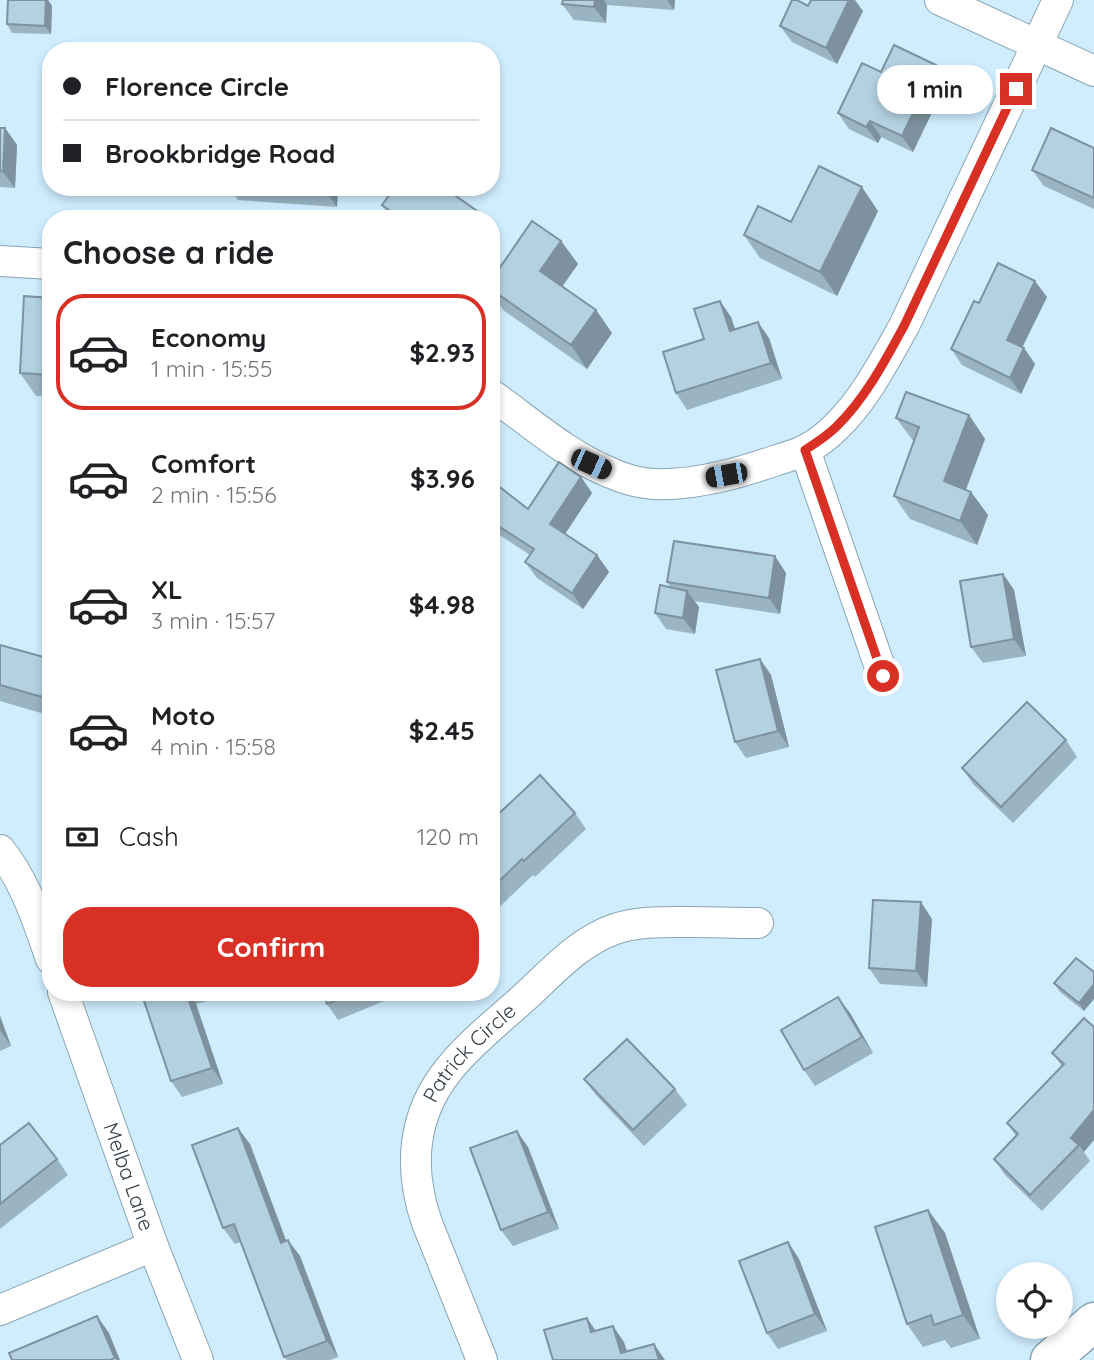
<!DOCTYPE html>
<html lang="en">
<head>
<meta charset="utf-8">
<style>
  body { margin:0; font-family:Quicksand,sans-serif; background:#f2f2f2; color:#202124; height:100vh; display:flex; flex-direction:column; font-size:26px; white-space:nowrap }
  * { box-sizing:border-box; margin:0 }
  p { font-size:23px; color:#757577 }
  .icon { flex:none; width:38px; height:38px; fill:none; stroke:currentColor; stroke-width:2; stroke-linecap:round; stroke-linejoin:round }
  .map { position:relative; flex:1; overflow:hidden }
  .sheet { position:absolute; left:42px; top:210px; width:458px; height:791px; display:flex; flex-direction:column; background:#fff; border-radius:28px; box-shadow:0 4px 10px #0003 }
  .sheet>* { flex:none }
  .banner { position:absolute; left:42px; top:42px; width:458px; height:154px; border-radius:28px; box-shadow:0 4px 10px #0003; display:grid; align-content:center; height:154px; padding:0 21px; background:#fff }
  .controls { position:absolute; left:996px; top:1262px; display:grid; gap:14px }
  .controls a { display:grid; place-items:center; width:77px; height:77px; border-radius:50%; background:#fff; box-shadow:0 4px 10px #0003; font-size:35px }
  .end { position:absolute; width:32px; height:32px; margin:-16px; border:9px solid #d93025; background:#fff; box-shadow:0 0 0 4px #fff }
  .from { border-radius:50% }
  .bubble { position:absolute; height:49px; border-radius:24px; background:#fff; box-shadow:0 4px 10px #0003; font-size:23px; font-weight:700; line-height:49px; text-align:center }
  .car { position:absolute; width:21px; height:42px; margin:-21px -10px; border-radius:9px; box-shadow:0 0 5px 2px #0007; background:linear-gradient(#222 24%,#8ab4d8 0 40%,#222 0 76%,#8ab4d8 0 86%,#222 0) }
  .banner b { display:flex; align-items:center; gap:24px; height:66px; font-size:26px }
  .banner b+b { border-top:2px solid #e0e0e0 }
  .banner i { width:18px; height:18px; background:#202124 }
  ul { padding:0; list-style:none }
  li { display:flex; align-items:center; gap:21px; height:116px; margin:0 14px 10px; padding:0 7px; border:4px solid transparent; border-radius:28px }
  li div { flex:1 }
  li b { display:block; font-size:26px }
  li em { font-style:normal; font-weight:700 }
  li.selected { border-color:#d93025 }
  li>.icon { width:63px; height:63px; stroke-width:1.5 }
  h2 { padding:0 21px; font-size:32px; line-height:84px }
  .pay { display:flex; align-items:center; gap:18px; height:77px; padding:0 21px; font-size:26px }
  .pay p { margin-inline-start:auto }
  .action { display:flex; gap:14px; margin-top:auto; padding:14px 21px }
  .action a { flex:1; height:80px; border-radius:28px; background:#d93025; color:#fff; font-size:28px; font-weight:700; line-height:80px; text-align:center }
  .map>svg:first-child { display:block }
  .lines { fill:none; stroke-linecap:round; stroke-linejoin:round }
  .street-casing { stroke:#88a4b4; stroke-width:32 }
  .secondary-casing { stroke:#88a4b4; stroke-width:41 }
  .street { stroke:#fff; stroke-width:30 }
  .secondary { stroke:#fff; stroke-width:38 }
  .wall { fill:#9ab4c2 }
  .shaded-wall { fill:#7d929e }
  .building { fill:#b3d1e1; stroke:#7d929e; stroke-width:2 }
  .route { stroke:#d93025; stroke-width:9 }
  .labels { text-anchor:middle; stroke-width:5; stroke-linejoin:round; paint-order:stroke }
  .street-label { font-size:21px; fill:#323f45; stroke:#fff }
</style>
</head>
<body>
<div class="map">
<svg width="1094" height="1360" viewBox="0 0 1094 1360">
  <rect width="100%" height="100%" fill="#cfedfe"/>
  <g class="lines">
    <g class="street-casing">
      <g id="street">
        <path d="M940 0 1094 71"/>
        <path d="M0 261 51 264"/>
        <path d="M492 395C530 422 568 456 611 473 624 479 639 483 653 484 692 486 740 473 777 460 787 457 798 454 807 449 818 443 828 435 836 427 865 399 885 360 904 326L1058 0"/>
        <path d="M805 450 883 676"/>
        <path d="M0 850C26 882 37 920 51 959"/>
        <path id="s1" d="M63 992 153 1246 198 1360"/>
        <path d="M0 1310 153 1246"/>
        <path id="s2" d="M482 1360 427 1223C408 1168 412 1114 450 1068 472 1041 501 1019 527 995 554 970 580 941 615 929 639 921 665 922 689 922 712 922 735 923 758 923"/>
      </g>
    </g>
    <g class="secondary-casing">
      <path id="secondary" d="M1050 1360 1094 1322"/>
    </g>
    <use href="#street" class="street"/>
    <use href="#secondary" class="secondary"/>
  </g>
  <g class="wall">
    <path d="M8 0H48L52 6 51 34 12 33 7 24Z"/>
    <path d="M563 0H675L674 10 607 5 606 23 574 20 562 4Z"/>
    <path d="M808 6 863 11 837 64 792 42 780 26Z"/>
    <path d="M936 65 947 81 913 152 881 137 878 143 849 129 838 113 881 72Z"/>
    <path d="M0 128H5L17 145 15 188 0 187Z"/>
    <path d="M1094 148V209L1044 186 1032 170Z"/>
    <path d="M75 187H180V190Z"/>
    <path d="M229 187H338L337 207 238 200Z"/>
    <path d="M382 205 484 219H392Z"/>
    <path d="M878 211 837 296 760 258 744 235 791 222Z"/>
    <path d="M561 241 578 264 562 286 596 310 612 333 587 369 503 310 492 294V279Z"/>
    <path d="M1047 297 1022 347 1035 364 1021 394 962 365 951 349 979 303Z"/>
    <path d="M51 298V397L36 396 20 373Z"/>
    <path d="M720 301 731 317 735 329 769 338 782 379 687 410 676 393 704 339Z"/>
    <path d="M969 415 985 439 966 490 971 492 988 515 977 545 910 519 894 496 914 442 896 418Z"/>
    <path d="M581 477 592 493 565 534 597 555 609 572 583 609 537 578 525 562 530 555 492 530V481L528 509Z"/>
    <path d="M786 573 780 614 694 601 699 607 695 634 666 629 655 613 671 588 667 582Z"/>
    <path d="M1003 574 1014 590 1026 656 983 663 971 647Z"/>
    <path d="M0 645 51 659V716L0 701Z"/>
    <path d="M760 659 771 675 789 747 746 758 735 742Z"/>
    <path d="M1066 740 1077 757 1013 823 973 784 962 768Z"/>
    <path d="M575 813 586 829 535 877 533 875 492 914V820Z"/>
    <path d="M932 919 927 987 880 984 869 968Z"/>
    <path d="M1076 958 1084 1011 1060 992 1054 983Z"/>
    <path d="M141 992H219L220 998 196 1004 223 1084 182 1097 171 1081Z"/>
    <path d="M322 992H398L399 995 338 1020 327 1004Z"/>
    <path d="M850 1013 873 1053 815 1086 804 1070Z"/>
    <path d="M0 1016 11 1046 0 1051Z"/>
    <path d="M1084 1018V1152L1090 1161 1042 1211 1005 1175 994 1159 1016 1136 1007 1123 1062 1066 1052 1053Z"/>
    <path d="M584 1079 675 1089 687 1105 644 1146 596 1095Z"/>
    <path d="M250 1144 286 1241 300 1256 338 1357 330 1360H287L284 1357 241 1242 235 1244 223 1228Z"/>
    <path d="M0 1145 57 1159 68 1175 0 1229Z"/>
    <path d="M528 1147 559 1229 513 1246 501 1230Z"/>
    <path d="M928 1210 945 1233 980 1339 951 1348 945 1340 923 1347 907 1324Z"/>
    <path d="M788 1242 799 1259 827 1331 778 1349 767 1333Z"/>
  </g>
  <g class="shaded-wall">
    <path d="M46 0H48L52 6 51 34 45 26Z"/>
    <path d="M595 0H604L607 5 606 23 594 7Z"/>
    <path d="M667 0H675L674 10Z"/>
    <path d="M849 0H855L863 11 837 64 826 48Z"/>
    <path d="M936 65 947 81 913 152 902 136Z"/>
    <path d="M870 121 881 137 878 143 866 127Z"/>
    <path d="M5 128 17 145 15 188 3 172Z"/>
    <path d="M326 187H338L337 207 326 191Z"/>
    <path d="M862 187 878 211 837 296 820 272Z"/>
    <path d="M480 213 484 219H475Z"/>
    <path d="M561 241 578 264 557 294 540 271Z"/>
    <path d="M1035 281 1047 297 1018 356 1007 340Z"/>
    <path d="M720 301 731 317 741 347 730 331Z"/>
    <path d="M596 310 612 333 587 369 571 345Z"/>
    <path d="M758 322 769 338 782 379 771 363Z"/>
    <path d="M1024 348 1035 364 1021 394 1010 378Z"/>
    <path d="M969 415 985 439 960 504 944 481Z"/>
    <path d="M581 477 592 493 561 540 550 524Z"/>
    <path d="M971 492 988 515 977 545 960 521Z"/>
    <path d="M597 555 609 572 583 609 572 593Z"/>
    <path d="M775 556 786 573 780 614 769 598Z"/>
    <path d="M1003 574 1014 590 1026 656 1014 639Z"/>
    <path d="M687 591 699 607 695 634 683 618Z"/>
    <path d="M760 659 771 675 789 747 778 731Z"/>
    <path d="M51 665V710L42 697Z"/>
    <path d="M921 902 932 919 927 987 916 971Z"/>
    <path d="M1094 984V999L1084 1011 1079 1003Z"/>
    <path d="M186 992H188L196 1004 223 1084 212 1068Z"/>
    <path d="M838 997 850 1013 873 1053 862 1037Z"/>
    <path d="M0 1016 11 1046 0 1030Z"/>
    <path d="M1094 1110V1140L1084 1152 1079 1145 1071 1138Z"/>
    <path d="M238 1128 250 1144 293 1259 281 1243Z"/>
    <path d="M517 1131 528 1147 559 1229 548 1212Z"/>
    <path d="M928 1210 945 1233 980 1339 963 1315Z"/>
    <path d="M288 1240 300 1256 338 1357 327 1341Z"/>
    <path d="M788 1242 799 1259 827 1331 815 1314Z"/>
    <path d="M97 1316 109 1333 120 1360H116L115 1358Z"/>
    <path d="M587 1318 598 1334 591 1332Z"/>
    <path d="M613 1326 624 1342 630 1360 621 1353Z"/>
    <path d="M654 1344 665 1360H659Z"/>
  </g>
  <g class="building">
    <path d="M8 0H46L45 26 7 24Z"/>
    <path d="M563 0H595L594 7 562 4Z"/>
    <path d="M792 0H797L808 6 811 0H849L826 48 780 26Z"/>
    <path d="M894 45 936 65 902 136 870 121 866 127 838 113 862 63 881 72Z"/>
    <path d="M0 128H5L3 172 0 171Z"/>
    <path d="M1051 128 1094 148V198L1032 170Z"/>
    <path d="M819 166 862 187 820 272 744 235 758 206 791 222Z"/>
    <path d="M271 187H326V191Z"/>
    <path d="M395 187H443L480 213 475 219H401L382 205Z"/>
    <path d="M532 221 561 241 540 271 596 310 571 345 492 290V279Z"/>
    <path d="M998 263 1035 281 1007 340 1024 348 1010 378 951 349 974 301 979 303Z"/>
    <path d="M24 296 51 298V375L20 373Z"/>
    <path d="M720 301 730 331 758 322 771 363 676 393 663 352 704 339 694 309Z"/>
    <path d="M906 392 969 415 944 481 971 492 960 521 894 496 919 427 896 418Z"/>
    <path d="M559 462 581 477 550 524 597 555 572 593 525 562 534 549 492 522V481L528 509Z"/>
    <path d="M674 541 775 556 769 598 667 582Z"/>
    <path d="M1003 574 1014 639 971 647 960 581Z"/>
    <path d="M660 585 687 591 683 618 655 613Z"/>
    <path d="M0 645 51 659V665L42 697 0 685Z"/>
    <path d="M760 659 778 731 735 742 716 670Z"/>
    <path d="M1027 702 1066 740 1001 807 962 768Z"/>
    <path d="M540 775 575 813 524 861 522 859 492 888V820Z"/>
    <path d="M873 900 921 902 916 971 869 968Z"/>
    <path d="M1076 958 1094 972V984L1079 1003 1054 983Z"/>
    <path d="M141 992H186L212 1068 171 1081Z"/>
    <path d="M322 992H355L327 1004Z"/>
    <path d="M838 997 862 1037 804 1070 781 1030Z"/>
    <path d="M1084 1018 1094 1027V1110L1071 1138 1079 1145 1030 1195 994 1159 1018 1134 1007 1123 1064 1064 1052 1053Z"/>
    <path d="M627 1039 675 1089 633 1130 584 1079Z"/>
    <path d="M29 1123 57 1159 0 1204V1145Z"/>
    <path d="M238 1128 281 1243 288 1240 327 1341 284 1357 234 1224 223 1228 192 1145Z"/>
    <path d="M517 1131 548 1212 501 1230 470 1148Z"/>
    <path d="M928 1210 963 1315 934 1325 931 1315 907 1324 875 1227Z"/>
    <path d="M788 1242 815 1314 767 1333 739 1261Z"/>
    <path d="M97 1316 115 1358 110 1360H12L9 1353Z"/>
    <path d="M587 1318 591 1332 613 1326 621 1353 654 1344 659 1360H553L544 1330Z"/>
  </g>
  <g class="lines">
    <path class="route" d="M883 676 805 450C816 443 827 436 836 427 865 399 885 361 904 326L1016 89"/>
  </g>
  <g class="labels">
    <g class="street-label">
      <text dy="7" stroke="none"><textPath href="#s2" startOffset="336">Patrick Circle</textPath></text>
      <text dy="7" stroke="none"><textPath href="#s1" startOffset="196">Melba Lane</textPath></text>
    </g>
  </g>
</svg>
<div class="controls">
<a><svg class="icon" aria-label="locate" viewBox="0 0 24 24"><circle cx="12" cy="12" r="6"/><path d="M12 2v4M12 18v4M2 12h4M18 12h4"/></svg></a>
</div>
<i class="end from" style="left:883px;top:676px"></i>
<i class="end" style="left:1016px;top:89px"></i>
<div class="bubble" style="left:877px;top:65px;width:116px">1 min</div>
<i class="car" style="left:591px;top:464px;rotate:114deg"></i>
<i class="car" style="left:726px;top:475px;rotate:260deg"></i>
<div class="banner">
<b><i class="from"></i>Florence Circle</b>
<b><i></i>Brookbridge Road</b>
</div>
<section class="sheet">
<h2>Choose a ride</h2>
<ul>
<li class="selected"><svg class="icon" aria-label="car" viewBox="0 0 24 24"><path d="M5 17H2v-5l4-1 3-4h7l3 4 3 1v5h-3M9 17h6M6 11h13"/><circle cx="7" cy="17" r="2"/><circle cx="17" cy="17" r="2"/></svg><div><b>Economy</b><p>1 min · 15:55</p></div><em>$2.93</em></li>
<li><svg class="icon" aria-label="car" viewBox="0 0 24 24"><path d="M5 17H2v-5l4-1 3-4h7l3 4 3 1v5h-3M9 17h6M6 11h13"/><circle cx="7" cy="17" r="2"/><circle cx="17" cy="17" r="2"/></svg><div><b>Comfort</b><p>2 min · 15:56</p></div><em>$3.96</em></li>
<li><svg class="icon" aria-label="car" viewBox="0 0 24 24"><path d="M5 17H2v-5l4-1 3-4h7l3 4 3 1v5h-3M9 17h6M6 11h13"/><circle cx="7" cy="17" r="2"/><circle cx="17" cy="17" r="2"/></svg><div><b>XL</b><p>3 min · 15:57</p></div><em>$4.98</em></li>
<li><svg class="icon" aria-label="car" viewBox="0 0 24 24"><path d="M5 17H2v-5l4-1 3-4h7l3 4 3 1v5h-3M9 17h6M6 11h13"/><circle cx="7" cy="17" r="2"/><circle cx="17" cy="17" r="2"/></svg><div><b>Moto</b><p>4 min · 15:58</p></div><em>$2.45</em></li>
</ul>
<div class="pay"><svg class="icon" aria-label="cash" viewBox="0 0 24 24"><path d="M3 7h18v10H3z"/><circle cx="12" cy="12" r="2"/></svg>Cash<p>120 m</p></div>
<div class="action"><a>Confirm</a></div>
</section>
</div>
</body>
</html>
